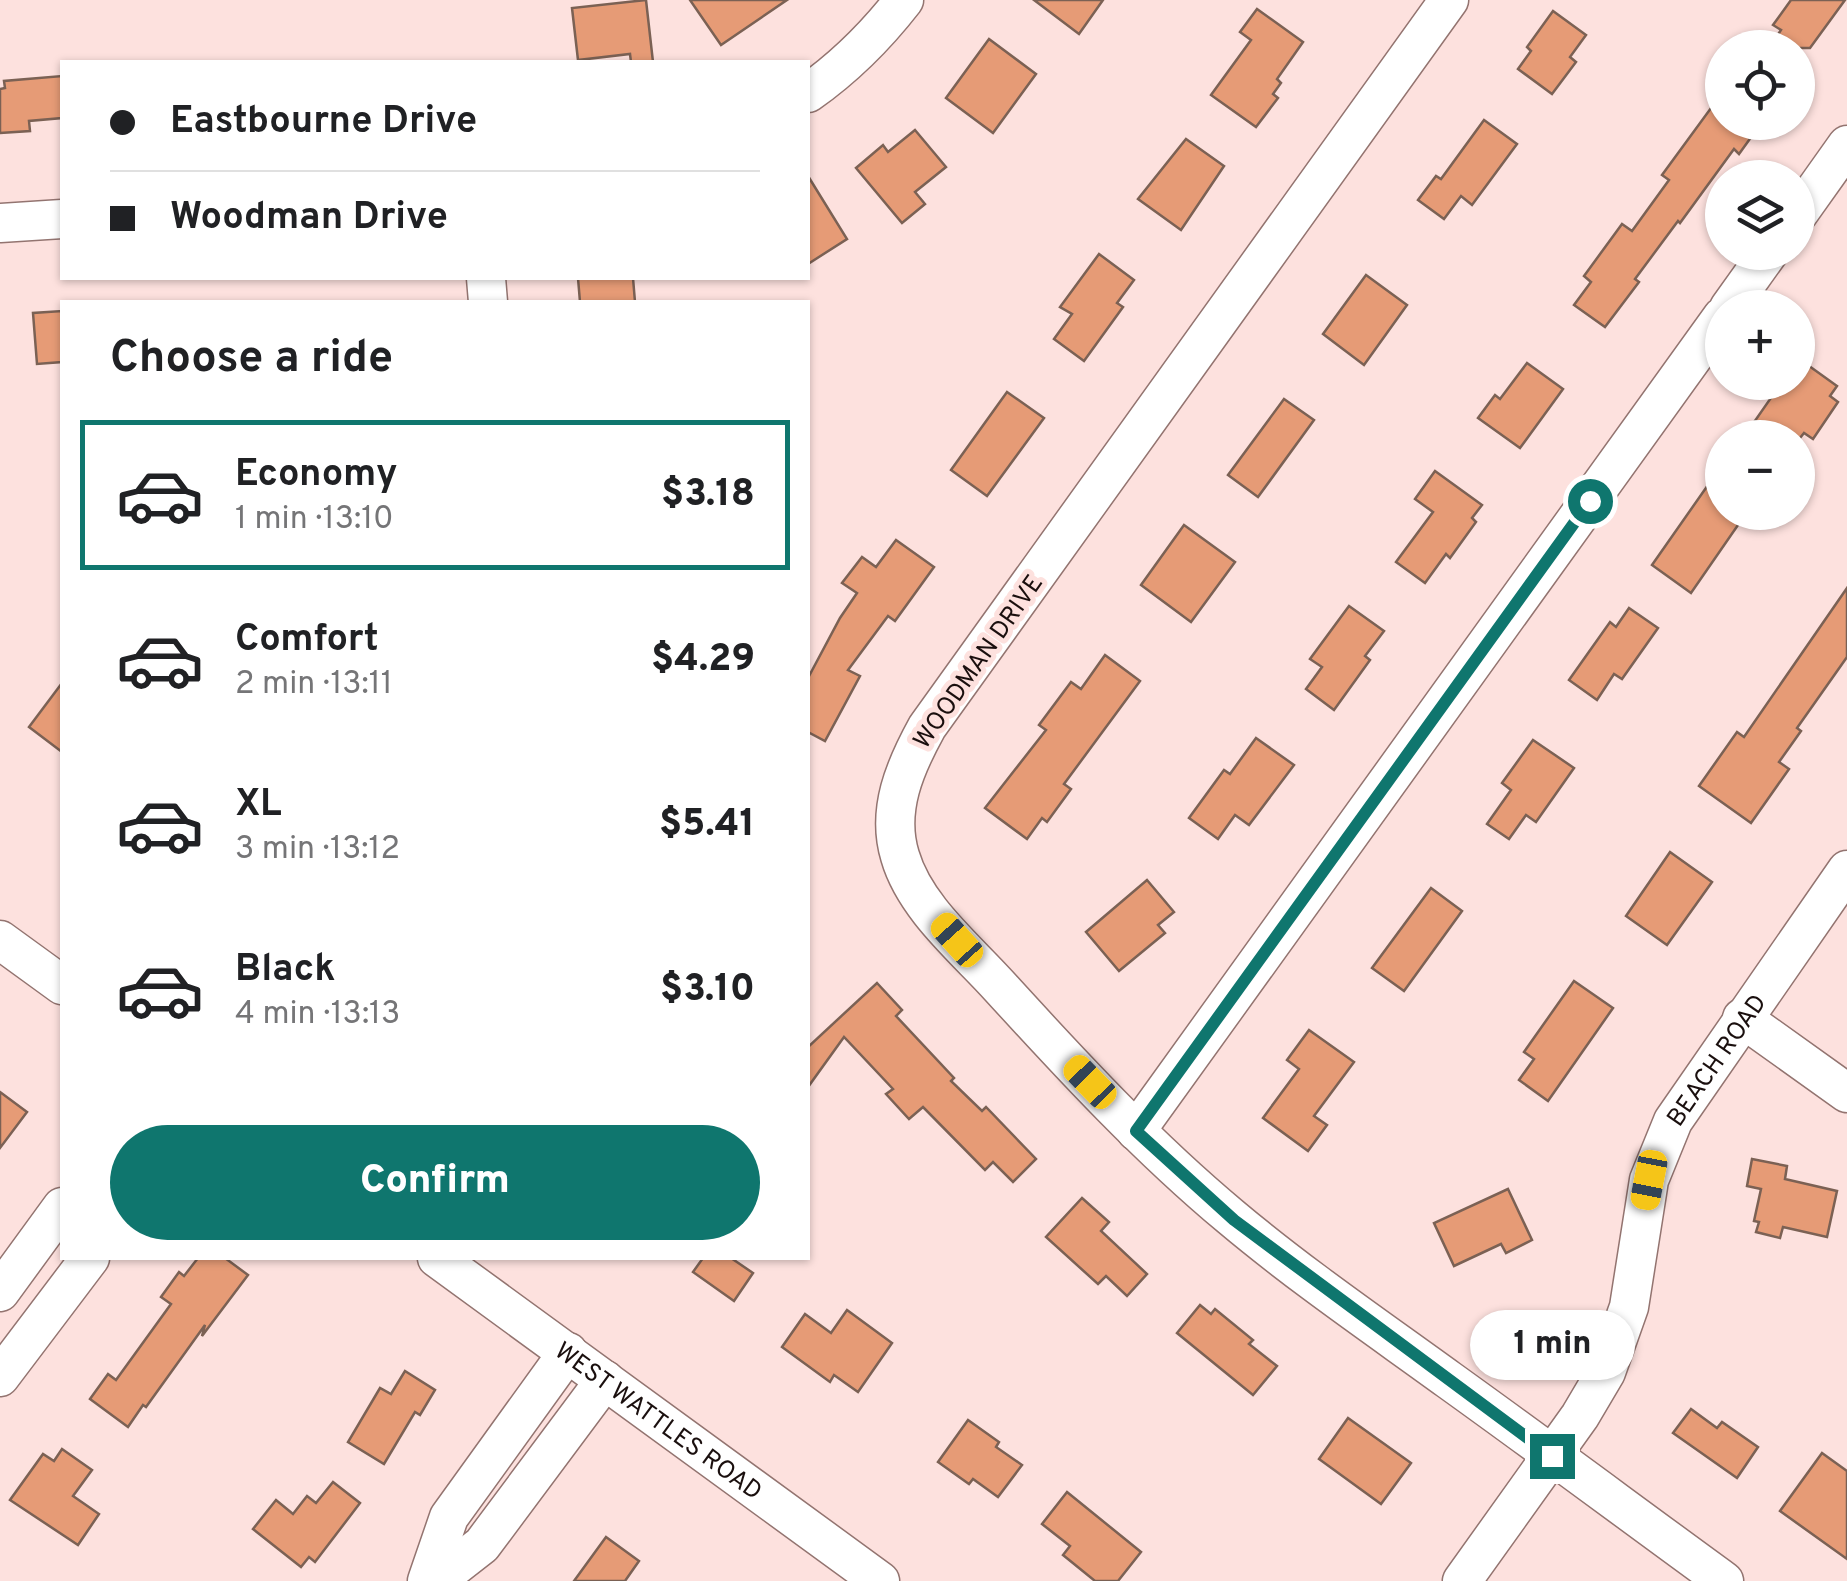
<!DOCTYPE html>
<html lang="en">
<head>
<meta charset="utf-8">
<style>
  body { margin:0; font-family:Overpass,sans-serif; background:#f6f6f6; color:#202124; height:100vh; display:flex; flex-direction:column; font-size:38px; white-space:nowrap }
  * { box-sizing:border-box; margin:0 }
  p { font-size:32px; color:#757577 }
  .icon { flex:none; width:55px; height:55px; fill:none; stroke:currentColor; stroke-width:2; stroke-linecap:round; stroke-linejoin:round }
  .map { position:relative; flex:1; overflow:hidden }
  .sheet { position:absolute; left:60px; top:300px; width:750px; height:960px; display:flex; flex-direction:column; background:#fff; border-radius:0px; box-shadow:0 2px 8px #0004 }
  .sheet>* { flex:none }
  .guide { position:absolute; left:60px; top:60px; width:750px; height:220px; border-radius:0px; box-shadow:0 2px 8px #0004; display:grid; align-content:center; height:220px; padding:0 50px; background:#fff }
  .buttons { position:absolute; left:1705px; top:30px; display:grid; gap:20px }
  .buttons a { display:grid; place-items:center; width:110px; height:110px; border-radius:50%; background:#fff; box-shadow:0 2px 8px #0004; font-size:50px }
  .end { position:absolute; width:45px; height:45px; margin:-22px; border:12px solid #0f766e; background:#fff; box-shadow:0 0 0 5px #fff }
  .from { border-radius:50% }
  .bubble { position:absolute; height:70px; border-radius:35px; background:#fff; box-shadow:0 2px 8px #0004; font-size:32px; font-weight:800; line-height:70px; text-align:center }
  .car { position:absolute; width:30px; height:60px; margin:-30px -15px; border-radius:12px; box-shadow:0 0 8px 2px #0007; background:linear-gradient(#f5c518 24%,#345 0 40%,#f5c518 0 76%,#345 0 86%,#f5c518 0) }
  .guide b { display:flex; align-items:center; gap:35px; height:95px; font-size:38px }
  .guide b+b { border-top:2px solid #e0e0e0 }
  .guide i { width:25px; height:25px; background:#202124 }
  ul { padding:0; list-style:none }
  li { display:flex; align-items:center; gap:30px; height:150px; margin:0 20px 15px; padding:0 30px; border:5px solid transparent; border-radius:0px }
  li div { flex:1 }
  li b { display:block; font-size:38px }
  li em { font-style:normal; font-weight:800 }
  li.active { border-color:#0f766e }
  li>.icon { width:90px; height:90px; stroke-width:1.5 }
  h2 { padding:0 50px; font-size:45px; line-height:120px }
  .action { display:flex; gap:20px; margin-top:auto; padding:20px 50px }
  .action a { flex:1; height:115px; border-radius:60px; background:#0f766e; color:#fff; font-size:40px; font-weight:800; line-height:115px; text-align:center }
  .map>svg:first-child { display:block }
  .building { fill:#e69b76; stroke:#7b6154; stroke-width:2.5 }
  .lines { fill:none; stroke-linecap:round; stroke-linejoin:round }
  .minor-casing { stroke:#937470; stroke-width:41 }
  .minor { stroke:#fff; stroke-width:38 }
  .route { stroke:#0f766e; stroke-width:12 }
  .labels { text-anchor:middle; stroke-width:10; stroke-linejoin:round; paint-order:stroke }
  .street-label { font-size:25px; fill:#1a0f0e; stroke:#fde1de }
</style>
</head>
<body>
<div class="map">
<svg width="1847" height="1581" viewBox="0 0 1847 1581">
  <rect width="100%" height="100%" fill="#fde1de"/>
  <g class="building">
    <path d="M646 0 653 62H631L630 54 578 60 572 8Z"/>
    <path d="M690 0H787L721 45Z"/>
    <path d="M1034 0H1103L1079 34Z"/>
    <path d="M1791 0H1845L1810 48H1769L1781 30 1773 25Z"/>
    <path d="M1257 9 1303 42 1277 79 1281 83 1273 94 1278 98 1256 127 1211 95 1251 40 1240 32Z"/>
    <path d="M1553 11 1586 35 1570 57 1576 62 1552 94 1518 69 1531 51 1527 47Z"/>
    <path d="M989 39 1036 74 993 133 946 98Z"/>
    <path d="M62 76V118L29 121 30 131 0 133V89L5 88 4 81Z"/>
    <path d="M1722 93V122H1762L1739 154 1734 149 1680 223 1678 221 1635 279 1639 282 1605 327 1574 305 1591 282 1584 276 1622 224 1632 231 1669 180 1662 175Z"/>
    <path d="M1484 120 1517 144 1472 205 1461 196 1444 219 1418 200 1436 176 1441 179Z"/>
    <path d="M915 130 946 167 915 192 925 204 902 223 856 168 883 145 888 152Z"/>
    <path d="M1186 139 1224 166 1181 230 1138 199Z"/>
    <path d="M808 176 847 239 808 264Z"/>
    <path d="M1099 254 1134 280 1117 303 1123 307 1084 361 1054 339 1072 314 1060 307Z"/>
    <path d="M1366 275 1407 305 1364 365 1323 334Z"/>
    <path d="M578 278H633L635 302H580Z"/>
    <path d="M62 311V362L37 364 33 313Z"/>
    <path d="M1798 358 1837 386 1830 396 1838 402 1813 439 1804 433 1800 438H1743L1782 382H1798Z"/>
    <path d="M1527 363 1563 389 1520 448 1478 418 1495 395 1500 399Z"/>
    <path d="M1007 392 1044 418 987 496 951 470Z"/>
    <path d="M1284 399 1314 420 1258 497 1228 475Z"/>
    <path d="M1722 465V512H1747L1691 593 1652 565Z"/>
    <path d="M1435 471 1482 505 1472 518 1476 522 1450 558 1446 554 1425 583 1396 562 1433 512 1415 499Z"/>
    <path d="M1184 525 1235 562 1191 622 1141 585Z"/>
    <path d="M896 540 934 567 895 621 888 616 848 670 860 676 825 741 808 732V678L840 618 857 593 842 583 862 557 876 567Z"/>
    <path d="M1847 588V657L1797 728 1801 731 1779 762 1789 769 1751 823 1699 786 1737 732 1744 737Z"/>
    <path d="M1349 606 1384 631 1365 656 1370 660 1334 710 1306 689 1322 667 1310 659Z"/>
    <path d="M1629 608 1658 628 1622 679 1614 674 1597 700 1569 680 1610 622 1616 627Z"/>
    <path d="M1105 655 1140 681 1064 784 1071 789 1047 822 1042 818 1027 839 985 808 1046 730 1039 725 1071 682 1081 689Z"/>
    <path d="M62 683V752L29 727Z"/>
    <path d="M1256 738 1294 765 1249 825 1235 815 1218 839 1189 818 1224 770 1230 774Z"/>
    <path d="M1533 740 1574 768 1536 822 1526 815 1509 839 1487 824 1511 790 1502 783Z"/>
    <path d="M1670 852 1712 882 1667 945 1626 916Z"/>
    <path d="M1147 880 1174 912 1158 925 1165 933 1119 971 1086 932Z"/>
    <path d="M1431 888 1462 911 1404 991 1372 968Z"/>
    <path d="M1574 981 1613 1008 1548 1101 1519 1080 1534 1059 1524 1052Z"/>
    <path d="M877 983 902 1010 896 1016 954 1078 951 1081 982 1111 986 1107 1036 1159 1013 1182 993 1162 985 1170 923 1107 909 1119 886 1094 893 1089 844 1037 808 1087V1047Z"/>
    <path d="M1309 1030 1354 1062 1314 1116 1327 1125 1308 1151 1263 1118 1299 1069 1287 1060Z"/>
    <path d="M0 1092 27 1112 0 1148Z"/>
    <path d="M1752 1159 1787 1166 1785 1179 1837 1191 1827 1237 1783 1227 1780 1238 1756 1232 1759 1222 1754 1221 1761 1189 1747 1186Z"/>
    <path d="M1508 1189 1532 1240 1506 1253 1501 1244 1454 1266 1434 1223Z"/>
    <path d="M1082 1198 1109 1222 1101 1231 1147 1274 1127 1296 1106 1276 1098 1284 1046 1237Z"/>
    <path d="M198 1258H225L248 1275 202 1336 205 1325 146 1407 143 1405 128 1427 90 1399 108 1374 116 1380 171 1304 161 1297 179 1272 184 1276Z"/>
    <path d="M703 1258H731L753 1273 734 1301 693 1272Z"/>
    <path d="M1200 1305 1211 1314 1215 1309 1253 1340 1249 1344 1277 1366 1253 1395 1177 1333Z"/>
    <path d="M847 1310 892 1343 858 1392 834 1375 830 1382 782 1347 805 1314 831 1333Z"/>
    <path d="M405 1371 435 1390 420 1415 415 1412 384 1464 348 1442 380 1388 391 1394Z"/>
    <path d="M1691 1409 1717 1428 1722 1422 1758 1447 1737 1478 1673 1433Z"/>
    <path d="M1348 1418 1411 1463 1381 1504 1319 1459Z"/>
    <path d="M968 1420 999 1442 996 1447 1022 1465 998 1497 973 1479 969 1484 938 1462Z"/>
    <path d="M62 1449 92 1470 73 1496 99 1514 78 1545 10 1500 43 1454 54 1461Z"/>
    <path d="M1822 1453 1847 1471V1559L1780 1511Z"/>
    <path d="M333 1482 360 1503 315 1562 309 1557 301 1567 253 1529 276 1500 293 1514 307 1496 316 1503Z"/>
    <path d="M1067 1492 1141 1552 1118 1581H1095L1063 1555 1070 1546 1042 1524Z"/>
    <path d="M606 1537 639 1561 625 1581H574Z"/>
  </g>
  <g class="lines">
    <g class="minor-casing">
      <g id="minor">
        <path d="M1449 0 927 727C905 767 886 810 900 856 915 908 966 949 1000 987 1073 1067 1148 1148 1231 1217 1300 1275 1376 1327 1449 1380 1541 1446 1632 1514 1724 1581"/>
        <path d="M808 93C845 67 876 36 904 0"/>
        <path d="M1798 214 1847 145"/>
        <path d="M0 223 62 219"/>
        <path d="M486 278 488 302"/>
        <path d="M1729 308 1769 252"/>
        <path d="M0 940 62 985"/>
        <path d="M1742 1018 1847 1093"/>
        <path d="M1136 1131 1722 317"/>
        <path id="s1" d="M437 1258 880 1581"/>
        <path d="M0 1292 62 1207"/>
        <path d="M0 1377 90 1258"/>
        <path d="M427 1581 449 1517 568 1352"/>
        <path d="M436 1581 482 1545 605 1380"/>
        <path id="s2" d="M1462 1581 1580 1416 1606 1372 1629 1307 1649 1180 1673 1121 1847 870"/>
      </g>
    </g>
    <use href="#minor" class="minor"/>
  </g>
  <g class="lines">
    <path class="route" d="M1552 1456 1234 1220 1136 1131 1590 501"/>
  </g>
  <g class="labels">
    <g class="street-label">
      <text transform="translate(977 661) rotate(-55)" y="9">WOODMAN DRIVE</text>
      <text dy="9" stroke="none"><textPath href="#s2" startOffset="590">BEACH ROAD</textPath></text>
      <text dy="9" stroke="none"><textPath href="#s1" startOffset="275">WEST WATTLES ROAD</textPath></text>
    </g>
  </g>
</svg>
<div class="buttons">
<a><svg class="icon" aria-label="locate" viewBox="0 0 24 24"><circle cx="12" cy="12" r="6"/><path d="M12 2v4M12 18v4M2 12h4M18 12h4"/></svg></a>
<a><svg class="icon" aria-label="layers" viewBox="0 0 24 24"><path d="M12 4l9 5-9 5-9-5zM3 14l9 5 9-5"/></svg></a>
<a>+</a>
<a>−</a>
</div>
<i class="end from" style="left:1590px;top:501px"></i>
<i class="end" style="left:1552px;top:1456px"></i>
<div class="bubble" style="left:1470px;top:1310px;width:165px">1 min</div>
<i class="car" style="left:957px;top:940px;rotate:318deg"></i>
<i class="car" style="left:1090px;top:1082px;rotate:316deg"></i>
<i class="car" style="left:1649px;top:1180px;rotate:191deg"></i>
<div class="guide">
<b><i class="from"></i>Eastbourne Drive</b>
<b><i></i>Woodman Drive</b>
</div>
<section class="sheet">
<h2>Choose a ride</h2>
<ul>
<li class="active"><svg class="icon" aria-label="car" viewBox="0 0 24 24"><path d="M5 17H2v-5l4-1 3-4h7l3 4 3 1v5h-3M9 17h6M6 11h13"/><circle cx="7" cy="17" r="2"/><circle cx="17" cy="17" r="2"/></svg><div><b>Economy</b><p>1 min · 13:10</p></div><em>$3.18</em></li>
<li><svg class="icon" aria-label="car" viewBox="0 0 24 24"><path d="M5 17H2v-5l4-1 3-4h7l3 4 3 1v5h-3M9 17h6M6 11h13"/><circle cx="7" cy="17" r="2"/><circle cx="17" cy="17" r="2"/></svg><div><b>Comfort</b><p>2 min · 13:11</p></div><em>$4.29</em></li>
<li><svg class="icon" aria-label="car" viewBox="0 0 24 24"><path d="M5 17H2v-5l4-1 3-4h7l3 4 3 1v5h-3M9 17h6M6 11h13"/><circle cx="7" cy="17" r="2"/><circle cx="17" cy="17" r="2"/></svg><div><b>XL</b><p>3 min · 13:12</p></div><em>$5.41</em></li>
<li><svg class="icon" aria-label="car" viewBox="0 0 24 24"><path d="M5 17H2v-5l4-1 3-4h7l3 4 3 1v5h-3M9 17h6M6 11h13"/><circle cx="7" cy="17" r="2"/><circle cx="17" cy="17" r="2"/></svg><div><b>Black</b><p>4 min · 13:13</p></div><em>$3.10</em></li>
</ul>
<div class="action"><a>Confirm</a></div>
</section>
</div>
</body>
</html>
